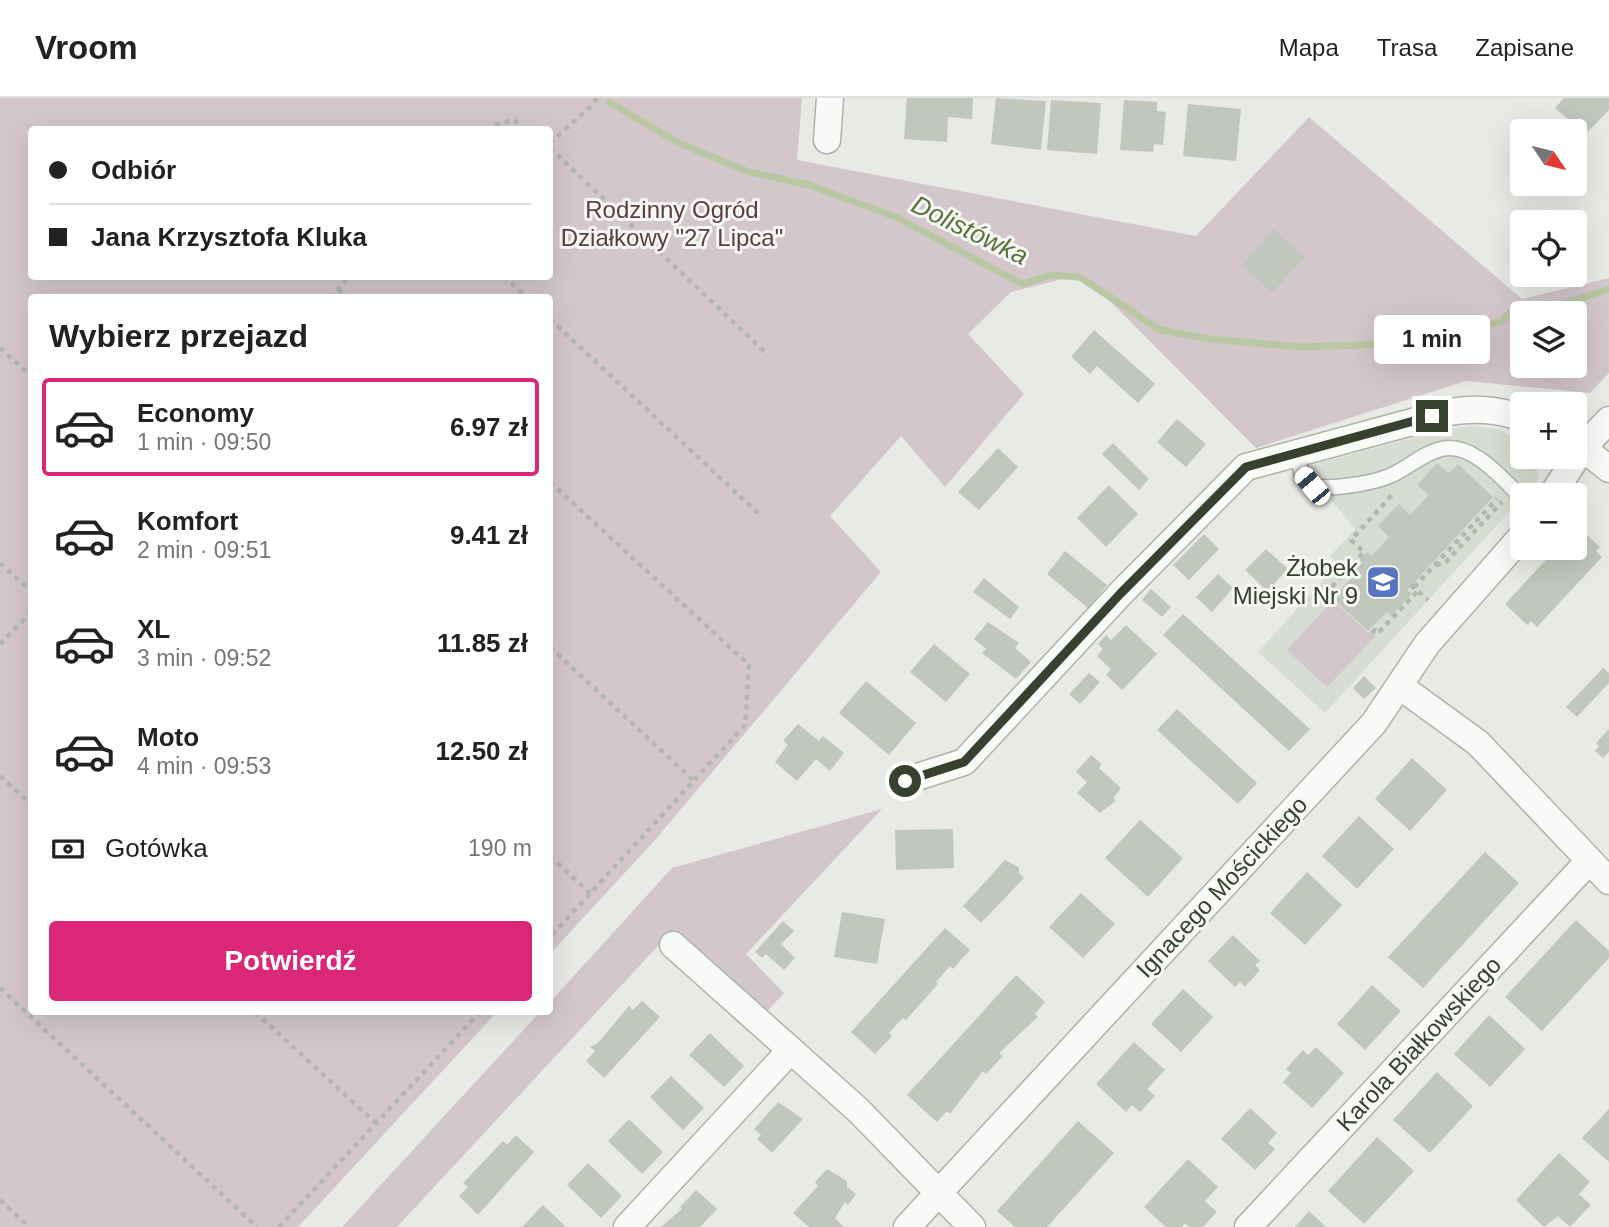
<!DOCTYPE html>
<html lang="pl">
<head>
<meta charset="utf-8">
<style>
  body { margin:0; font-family:Helvetica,sans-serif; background:#f2f2f2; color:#222; height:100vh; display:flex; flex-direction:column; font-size:26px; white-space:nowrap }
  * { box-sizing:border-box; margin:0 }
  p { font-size:23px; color:#767676 }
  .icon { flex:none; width:38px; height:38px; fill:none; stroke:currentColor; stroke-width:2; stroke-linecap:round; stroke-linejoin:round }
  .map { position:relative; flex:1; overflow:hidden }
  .sheet { position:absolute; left:28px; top:196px; width:525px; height:721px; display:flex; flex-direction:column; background:#fff; border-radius:7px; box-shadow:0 7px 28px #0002 }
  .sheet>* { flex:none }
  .hud { position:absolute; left:28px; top:28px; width:525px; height:154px; border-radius:7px; box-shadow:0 7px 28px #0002; display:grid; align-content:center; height:154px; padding:0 21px; background:#fff }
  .needle { width:46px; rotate:125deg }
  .tools { position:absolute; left:1510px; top:21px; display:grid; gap:14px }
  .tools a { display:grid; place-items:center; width:77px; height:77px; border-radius:7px; background:#fff; box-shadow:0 7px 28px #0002; font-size:35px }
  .end { position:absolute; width:32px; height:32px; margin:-16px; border:9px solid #37422e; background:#fff; box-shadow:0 0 0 4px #fff }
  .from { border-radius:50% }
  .bubble { position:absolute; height:49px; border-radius:7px; background:#fff; box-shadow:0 7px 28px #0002; font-size:23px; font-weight:700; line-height:49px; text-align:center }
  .car { position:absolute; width:21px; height:42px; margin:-21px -10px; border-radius:9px; box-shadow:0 0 5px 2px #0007; background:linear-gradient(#fff 24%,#345 0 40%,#fff 0 76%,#345 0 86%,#fff 0) }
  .hud b { display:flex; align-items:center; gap:24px; height:66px; font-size:26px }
  .hud b+b { border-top:2px solid #e0e0e0 }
  .hud i { width:18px; height:18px; background:#222 }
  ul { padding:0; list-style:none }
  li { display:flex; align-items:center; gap:21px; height:98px; margin:0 14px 10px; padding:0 7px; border:4px solid transparent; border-radius:7px }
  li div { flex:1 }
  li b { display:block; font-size:26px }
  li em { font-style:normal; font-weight:700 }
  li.active { border-color:#db2777 }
  li>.icon { width:63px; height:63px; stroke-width:1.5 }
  h2 { padding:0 21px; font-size:32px; line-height:84px }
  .pay { display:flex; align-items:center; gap:18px; height:77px; padding:0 21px; font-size:26px }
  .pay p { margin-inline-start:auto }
  .cta { display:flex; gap:14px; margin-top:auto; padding:14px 21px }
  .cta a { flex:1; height:80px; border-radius:7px; background:#db2777; color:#fff; font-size:28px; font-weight:700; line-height:80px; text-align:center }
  header { display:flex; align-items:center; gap:42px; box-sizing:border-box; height:98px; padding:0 35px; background:#fff; border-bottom:2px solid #e0e0e0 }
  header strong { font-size:33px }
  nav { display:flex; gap:38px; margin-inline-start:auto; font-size:24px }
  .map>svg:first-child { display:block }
  .built { fill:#d7ddd3 }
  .green { fill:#d4c7cc; fill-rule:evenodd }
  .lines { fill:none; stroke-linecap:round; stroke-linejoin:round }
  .stream { stroke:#b9c7a4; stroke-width:7 }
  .building { fill:#c2c7bd }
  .lane-casing { stroke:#acb2a7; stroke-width:17 }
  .street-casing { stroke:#acb2a7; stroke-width:29 }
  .path { stroke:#b3b8af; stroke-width:4.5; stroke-dasharray:5 5; stroke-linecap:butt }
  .lane { stroke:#f8faf7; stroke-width:14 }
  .street { stroke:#f8faf7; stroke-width:26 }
  .route { stroke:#37422e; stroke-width:9 }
  .labels { text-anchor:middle; stroke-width:6; stroke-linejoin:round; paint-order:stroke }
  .park-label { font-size:24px; fill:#5c3d46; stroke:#f7f8f4 }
  .poi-label { font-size:24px; fill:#37422e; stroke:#f7f8f4; text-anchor:end }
  .street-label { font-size:24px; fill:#37422e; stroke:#f7f8f4 }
  .water-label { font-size:26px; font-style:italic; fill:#5a723c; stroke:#f7f8f4 }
</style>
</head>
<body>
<header>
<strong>Vroom</strong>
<nav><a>Mapa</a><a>Trasa</a><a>Zapisane</a></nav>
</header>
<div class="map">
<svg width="1609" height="1129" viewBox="0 0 1609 1129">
  <rect width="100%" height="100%" fill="#e8ebe5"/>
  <path class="built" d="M1475 328 1501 332 1522 348V359H1534L1539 381 1325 615 1258 554 1337 467 1330 458 1355 431 1330 400 1326 381 1312 376 1308 368 1446 331Z"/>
  <g class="green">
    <path d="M0 0H802L797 62 1196 138 1309 19 1522 201 1609 180V275L1590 295 1466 283 1256 350 1083 176 1011 194 968 236 1024 296 945 389 901 338 830 418 881 474 655 742 550 856V200H32V914H497L298 1129H0ZM32 32H550V178H32ZM1522 215H1575V268H1522Z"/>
    <path d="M1333 502 1368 535 1370 534 1376 538 1327 589 1287 552Z"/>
    <path d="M882 711 746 856 784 895 748 934 658 848 397 1129H342L540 914H550V904L672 770Z"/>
  </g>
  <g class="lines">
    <g class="stream">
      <path d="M609 4 679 45 746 73 809 87 896 119 1022 186 1051 177 1080 179 1160 232 1210 241 1300 249 1423 245 1502 223 1510 214 1522 216"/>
      <path d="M1536 215 1609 191"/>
    </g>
  </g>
  <g class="building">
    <path d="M907 0H973L972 21 948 19 947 44 904 41Z"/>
    <path d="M996 0 1046 3 1041 52 991 46Z"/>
    <path d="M1564 0H1609V12L1586 36 1555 10Z"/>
    <path d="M1051 2 1101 5 1097 56 1047 52Z"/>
    <path d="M1124 2 1157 4V13L1166 14 1163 47 1154 46 1153 54 1120 52Z"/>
    <path d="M1188 6 1241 11 1236 63 1183 58Z"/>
    <path d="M1274 131 1305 159 1272 195 1241 167Z"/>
    <path d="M1094 232 1155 286 1138 305 1097 268 1090 276 1071 259Z"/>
    <path d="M1177 321 1206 346 1186 369 1157 344Z"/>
    <path d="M1113 345 1149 381 1139 392 1102 356Z"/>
    <path d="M998 350 1018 369 979 412 958 394Z"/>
    <path d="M1437 365 1449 375 1458 366 1493 399 1407 492 1412 496 1391 518 1387 514 1368 533 1333 500 1351 480 1346 477 1367 454 1372 458 1389 439 1378 428 1399 406 1410 417 1429 397 1417 387Z"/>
    <path d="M1109 387 1138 416 1106 449 1077 420Z"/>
    <path d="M1575 434H1584L1600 449 1596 453 1602 459 1537 529 1531 523 1527 527 1505 506 1557 450H1575Z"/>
    <path d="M1204 436 1219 451 1189 482 1173 467Z"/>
    <path d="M1266 451 1288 471 1267 493 1245 472Z"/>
    <path d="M1065 453 1107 487 1088 510 1047 476Z"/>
    <path d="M1218 476 1233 490 1212 514 1196 499Z"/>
    <path d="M984 480 1019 509 1010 521 973 494Z"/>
    <path d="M1151 491 1171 509 1162 519 1142 502Z"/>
    <path d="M1183 516 1310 631 1289 653 1163 537Z"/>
    <path d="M988 524 1019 545 1015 550 1031 564 1016 581 982 555 986 551 974 541Z"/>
    <path d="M1126 527 1157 556 1122 592 1106 577 1111 571 1097 558 1103 551 1098 546 1106 537 1111 542Z"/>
    <path d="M934 546 970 576 946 604 910 574Z"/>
    <path d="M1603 570 1609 575V585L1577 619 1566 609Z"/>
    <path d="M1089 575 1100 584 1080 606 1069 596Z"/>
    <path d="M1364 578 1376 590 1364 601 1353 590Z"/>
    <path d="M866 583 916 625 889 657 839 615Z"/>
    <path d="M1177 611 1257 685 1238 706 1157 632Z"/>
    <path d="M798 626 819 643 823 638 844 655 830 673 816 661 797 683 775 664 788 647 783 643Z"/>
    <path d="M1609 631V654L1603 660 1595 653 1599 648 1596 645Z"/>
    <path d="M1091 657 1102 666 1099 670 1121 690 1113 700 1116 703 1100 715 1077 695 1087 684 1076 674Z"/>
    <path d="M1412 660 1447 692 1410 733 1375 701Z"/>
    <path d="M1359 718 1394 751 1357 791 1322 758Z"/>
    <path d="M1140 722 1183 760 1148 799 1105 760Z"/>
    <path d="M953 731 954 770 896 772 895 732Z"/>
    <path d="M1485 754 1519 785 1423 890 1388 859Z"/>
    <path d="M1005 762 1019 769V775L1024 780 981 825 963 808Z"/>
    <path d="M1307 774 1342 807 1305 847 1270 815Z"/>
    <path d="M1081 795 1115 826 1083 860 1049 829Z"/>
    <path d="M842 814 885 821 877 866 834 859Z"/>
    <path d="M1576 822 1609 853V860L1542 933 1505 899Z"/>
    <path d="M783 823 794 833 781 846 795 860 784 872 766 856 762 860 755 854Z"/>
    <path d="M945 830 970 852 953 871 950 868 936 884 938 886 906 922 903 920 896 927 889 935 892 938 875 956 851 934Z"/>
    <path d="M1233 837 1260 863 1255 867 1260 872 1245 889 1240 884 1235 889 1208 863Z"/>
    <path d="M1016 877 1045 904 1035 916 1038 919 999 955 1003 958 986 976 983 973 950 1016 947 1013 937 1024 907 997Z"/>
    <path d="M1372 887 1401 913 1365 952 1337 926Z"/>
    <path d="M1183 891 1213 919 1181 954 1151 926Z"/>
    <path d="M642 903 660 919 604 980 586 963 595 953 590 949 598 945 629 908 633 912Z"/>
    <path d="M1489 917 1525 951 1490 989 1454 956Z"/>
    <path d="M710 935 744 968 724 989 689 957Z"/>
    <path d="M1134 944 1165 972 1147 991 1155 998 1140 1014 1132 1007 1126 1014 1096 986Z"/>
    <path d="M1316 949 1344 975 1312 1010 1283 984 1291 975 1286 971 1303 952 1308 957Z"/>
    <path d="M1437 974 1473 1008 1430 1055 1393 1022Z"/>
    <path d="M671 978 704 1010 683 1032 650 999Z"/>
    <path d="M778 1004 803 1021 772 1055 757 1041 761 1037 754 1031Z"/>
    <path d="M1250 1010 1277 1035 1268 1045 1275 1051 1255 1072 1221 1041Z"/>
    <path d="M1609 1011V1064L1582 1040Z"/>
    <path d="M629 1021 663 1054 642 1076 608 1043Z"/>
    <path d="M1078 1023 1114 1055 1047 1129H1015L997 1113Z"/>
    <path d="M516 1037 534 1054 478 1117 459 1098 468 1089 463 1085 503 1043 507 1047Z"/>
    <path d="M1377 1039 1414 1073 1364 1126 1328 1093Z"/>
    <path d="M1559 1055 1590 1084 1579 1096 1591 1107 1570 1129 1558 1118 1544 1129 1516 1102Z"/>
    <path d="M1188 1061 1218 1089 1205 1103 1217 1114 1203 1129H1189L1185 1125 1182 1129H1166L1144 1109Z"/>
    <path d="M588 1065 622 1098 601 1120 567 1087Z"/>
    <path d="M827 1071 847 1083V1089L856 1096 848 1107 845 1104 835 1120 844 1129H809L793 1115 818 1088 815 1084Z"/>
    <path d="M696 1092 717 1111 700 1129H661L682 1111 680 1109Z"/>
    <path d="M543 1107 566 1129H522Z"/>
    <path d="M1309 1113 1326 1129H1295Z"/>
  </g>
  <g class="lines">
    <g class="lane-casing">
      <path id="lane" d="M1296 355 1302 376 1312 388C1332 392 1378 385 1396 375 1425 359 1443 337 1478 360 1494 370 1509 387 1522 400"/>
    </g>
    <g class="street-casing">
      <g id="street">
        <path d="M827 42 830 0"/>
        <path d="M1575 344 1609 371"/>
        <path d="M1552 397 1584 348 1609 322"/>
        <path d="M1401 589 1478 645 1609 783"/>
        <path d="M905 683 964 664 1121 495 1246 369 1449 314C1476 310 1496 311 1522 320"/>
        <path d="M673 847 858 1012 972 1129"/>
        <path d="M627 1129 789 954"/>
        <path d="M907 1129 1374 625 1427 546 1522 438"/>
        <path d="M1248 1129 1589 763"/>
      </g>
    </g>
    <g class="path">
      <path d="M487 32 492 27 514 22 526 32"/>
      <path d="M550 45 590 9 597 0"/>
      <path d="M550 50 768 257"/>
      <path d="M504 178 527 200"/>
      <path d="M338 191 348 200"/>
      <path d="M330 200 350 178"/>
      <path d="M550 221 760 417"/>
      <path d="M0 250 32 279"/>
      <path d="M550 384 749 567 745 627 550 839"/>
      <path d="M0 465 32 494"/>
      <path d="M1436 467 1445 465 1502 404"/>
      <path d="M1411 487 1428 502"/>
      <path d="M1414 489 1497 401"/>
      <path d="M1332 503 1325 496 1364 454 1351 442 1392 397"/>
      <path d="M1372 535 1375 532 1378 535 1418 493"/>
      <path d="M0 546 32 513"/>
      <path d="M550 549 694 683"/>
      <path d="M0 678 32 707"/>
      <path d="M550 758 590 795"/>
      <path d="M0 890 257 1129"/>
      <path d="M255 914 377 1026"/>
      <path d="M0 1102 29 1129"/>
      <path d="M279 1129 480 914"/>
    </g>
    <use href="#lane" class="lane"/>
    <use href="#street" class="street"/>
  </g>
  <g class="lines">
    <path class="route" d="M905 683 964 664 1121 495 1246 369 1432 318"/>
  </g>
  <defs>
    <g id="school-square" transform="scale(1.75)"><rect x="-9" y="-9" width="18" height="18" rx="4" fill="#5974c1" stroke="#f7f8f4"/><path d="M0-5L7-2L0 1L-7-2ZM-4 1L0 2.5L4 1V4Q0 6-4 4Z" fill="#fff"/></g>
  </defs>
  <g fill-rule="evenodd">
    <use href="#school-square" x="1383" y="484"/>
  </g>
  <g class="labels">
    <g class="park-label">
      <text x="672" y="120">Rodzinny Ogród<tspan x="672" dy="28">Działkowy "27 Lipca"</tspan></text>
    </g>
    <g class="poi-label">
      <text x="1358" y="478">Żłobek<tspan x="1358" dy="28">Miejski Nr 9</tspan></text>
    </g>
    <g class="street-label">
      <text transform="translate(1222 789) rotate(-47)" y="8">Ignacego Mościckiego</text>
      <text transform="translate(1419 946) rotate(-47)" y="8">Karola Białkowskiego</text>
    </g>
    <g class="water-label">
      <text transform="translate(970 132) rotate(26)" y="9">Dolistówka</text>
    </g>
  </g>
</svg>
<div class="tools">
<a><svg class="needle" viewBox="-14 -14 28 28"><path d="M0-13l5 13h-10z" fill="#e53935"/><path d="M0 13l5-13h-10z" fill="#767676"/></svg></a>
<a><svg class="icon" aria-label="locate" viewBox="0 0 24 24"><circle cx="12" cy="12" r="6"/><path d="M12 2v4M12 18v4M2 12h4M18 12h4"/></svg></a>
<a><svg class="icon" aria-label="layers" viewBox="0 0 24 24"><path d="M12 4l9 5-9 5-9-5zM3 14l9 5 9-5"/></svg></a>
<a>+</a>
<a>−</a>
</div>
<i class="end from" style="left:905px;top:683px"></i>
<i class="end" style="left:1432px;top:318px"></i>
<div class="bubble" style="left:1374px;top:217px;width:116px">1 min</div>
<i class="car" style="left:1312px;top:388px;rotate:320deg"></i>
<div class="hud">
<b><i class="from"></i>Odbiór</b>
<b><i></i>Jana Krzysztofa Kluka</b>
</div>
<section class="sheet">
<h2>Wybierz przejazd</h2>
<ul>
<li class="active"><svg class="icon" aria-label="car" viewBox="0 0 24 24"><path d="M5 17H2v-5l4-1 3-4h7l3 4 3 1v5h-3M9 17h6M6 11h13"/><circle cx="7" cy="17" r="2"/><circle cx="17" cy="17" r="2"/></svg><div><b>Economy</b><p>1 min · 09:50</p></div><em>6.97 zł</em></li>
<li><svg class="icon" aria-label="car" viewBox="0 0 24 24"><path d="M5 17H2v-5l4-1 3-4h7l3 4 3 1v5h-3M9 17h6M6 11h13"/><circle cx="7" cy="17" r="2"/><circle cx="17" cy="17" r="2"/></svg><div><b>Komfort</b><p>2 min · 09:51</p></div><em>9.41 zł</em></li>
<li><svg class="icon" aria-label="car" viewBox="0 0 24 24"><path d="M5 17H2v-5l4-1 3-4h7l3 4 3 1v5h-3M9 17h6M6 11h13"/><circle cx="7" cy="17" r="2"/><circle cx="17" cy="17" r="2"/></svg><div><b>XL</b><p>3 min · 09:52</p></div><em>11.85 zł</em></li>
<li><svg class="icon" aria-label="car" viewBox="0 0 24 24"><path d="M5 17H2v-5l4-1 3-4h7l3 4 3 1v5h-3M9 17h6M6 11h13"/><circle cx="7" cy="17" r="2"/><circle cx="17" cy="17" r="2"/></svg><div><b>Moto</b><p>4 min · 09:53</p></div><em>12.50 zł</em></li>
</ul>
<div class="pay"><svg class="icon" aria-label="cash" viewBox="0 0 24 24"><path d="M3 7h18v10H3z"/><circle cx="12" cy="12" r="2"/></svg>Gotówka<p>190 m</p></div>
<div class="cta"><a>Potwierdź</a></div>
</section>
</div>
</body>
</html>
